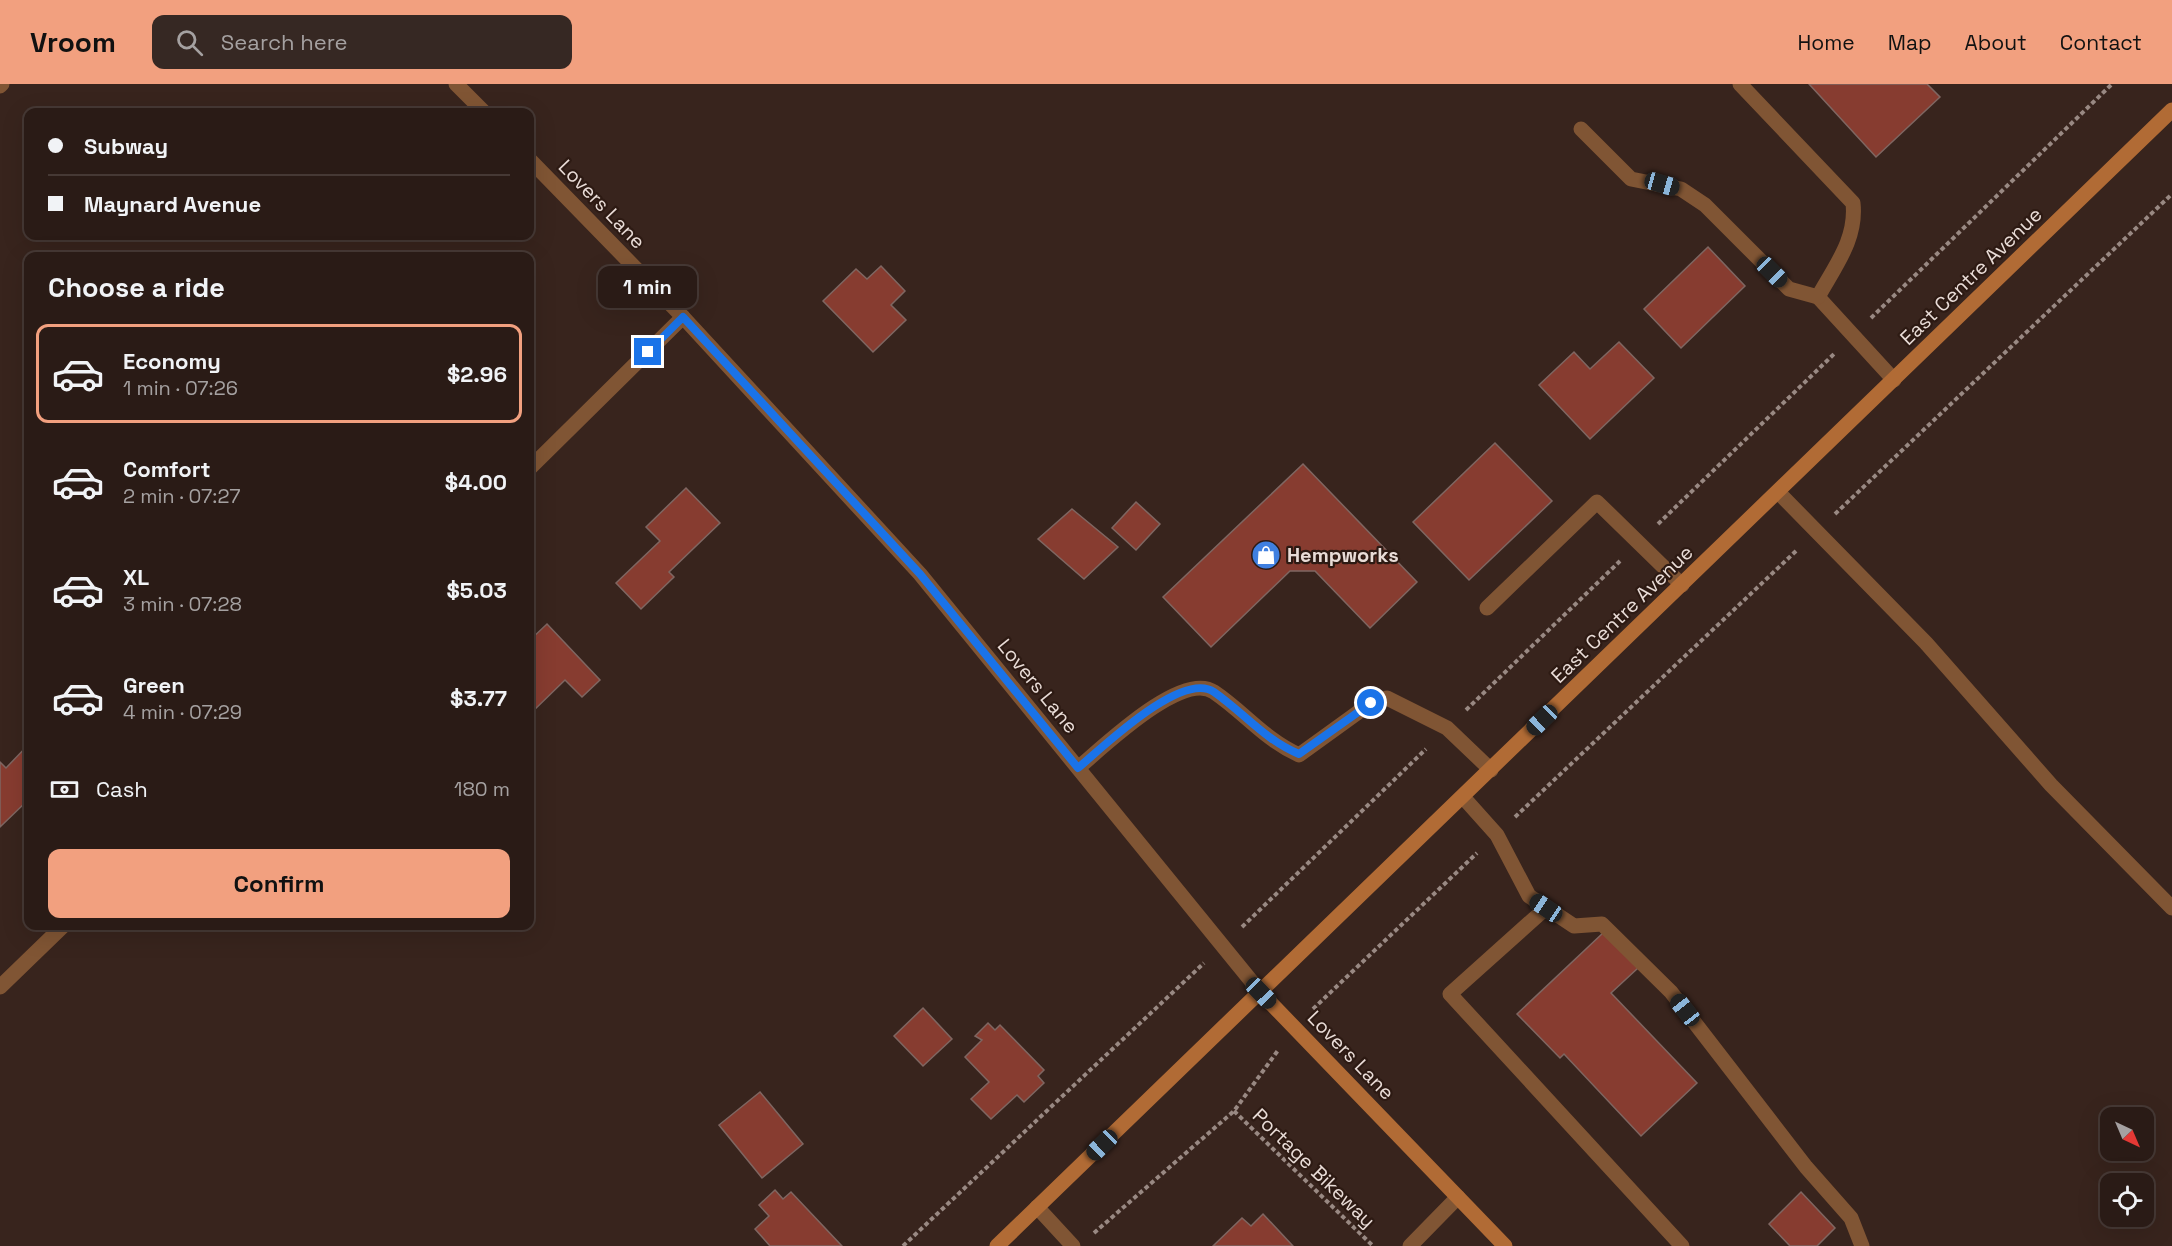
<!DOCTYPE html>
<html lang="en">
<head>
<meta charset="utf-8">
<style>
  body { margin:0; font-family:"Space Grotesk",sans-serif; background:#362823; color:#f1f3f6; height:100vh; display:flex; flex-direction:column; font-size:22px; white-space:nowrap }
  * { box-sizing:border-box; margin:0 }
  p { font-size:20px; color:#a5a1a1 }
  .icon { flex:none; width:33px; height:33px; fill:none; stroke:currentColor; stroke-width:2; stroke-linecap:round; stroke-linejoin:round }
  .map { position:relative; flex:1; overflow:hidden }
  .sheet { position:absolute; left:24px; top:168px; width:510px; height:678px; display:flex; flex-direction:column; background:#2a1b16; border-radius:12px; box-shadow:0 6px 24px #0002,0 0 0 2px #463935 }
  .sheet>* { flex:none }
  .guide { position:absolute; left:24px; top:24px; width:510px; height:132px; border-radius:12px; box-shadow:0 6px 24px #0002,0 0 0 2px #463935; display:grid; align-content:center; height:132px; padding:0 24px; background:#2a1b16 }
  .needle { width:39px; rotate:136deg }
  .tools { position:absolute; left:2100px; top:1023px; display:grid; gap:12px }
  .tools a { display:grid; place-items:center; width:54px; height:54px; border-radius:12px; background:#2a1b16; box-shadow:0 6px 24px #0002,0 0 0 2px #463935; font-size:30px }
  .end { position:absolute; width:27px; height:27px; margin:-14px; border:8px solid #1a73e8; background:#fff; box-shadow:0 0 0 3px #fff }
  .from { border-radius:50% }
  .bubble { position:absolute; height:42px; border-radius:12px; background:#2a1b16; box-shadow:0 6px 24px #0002,0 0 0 2px #463935; font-size:20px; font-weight:700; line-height:42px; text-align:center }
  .car { position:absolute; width:18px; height:36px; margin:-18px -9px; border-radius:8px; box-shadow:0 0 4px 2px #0007; background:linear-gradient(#222 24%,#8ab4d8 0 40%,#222 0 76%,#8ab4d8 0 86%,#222 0) }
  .guide b { display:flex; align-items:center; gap:21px; height:57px; font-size:22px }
  .guide b+b { border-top:2px solid #463935 }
  .guide i { width:15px; height:15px; background:#f1f3f6 }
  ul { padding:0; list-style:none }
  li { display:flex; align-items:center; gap:18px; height:99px; margin:0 12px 9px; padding:0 12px; border:3px solid transparent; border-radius:12px }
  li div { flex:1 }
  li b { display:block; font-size:22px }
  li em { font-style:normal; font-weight:700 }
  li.current { border-color:#f2a07f }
  li>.icon { width:54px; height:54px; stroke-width:1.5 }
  h2 { padding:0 24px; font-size:27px; line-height:72px }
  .pay { display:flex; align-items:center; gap:15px; height:66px; padding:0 24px; font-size:22px }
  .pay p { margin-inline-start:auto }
  .action { display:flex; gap:12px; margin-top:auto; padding:12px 24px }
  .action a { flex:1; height:69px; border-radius:12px; background:#f2a07f; color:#111; font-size:24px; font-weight:700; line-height:69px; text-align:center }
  header { display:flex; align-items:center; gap:36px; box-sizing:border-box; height:84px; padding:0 30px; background:#f2a07f; color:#111 }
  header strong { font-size:28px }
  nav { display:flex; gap:33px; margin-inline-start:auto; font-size:21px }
  .search { width:420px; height:54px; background:#362823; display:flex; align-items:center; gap:15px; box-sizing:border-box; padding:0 21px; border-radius:12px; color:#a5a1a1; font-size:22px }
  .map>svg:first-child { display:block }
  .building { fill:#873c30; stroke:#7f6661; stroke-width:1.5 }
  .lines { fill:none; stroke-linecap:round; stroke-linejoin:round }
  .path { stroke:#998983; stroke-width:4; stroke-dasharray:4.5 3; stroke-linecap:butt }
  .lane { stroke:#805534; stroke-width:15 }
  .street { stroke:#805534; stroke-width:15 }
  .secondary { stroke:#b16b35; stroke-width:15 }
  .route { stroke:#1a73e8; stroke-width:8 }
  .labels { text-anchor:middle; stroke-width:4.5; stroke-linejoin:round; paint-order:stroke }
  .street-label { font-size:20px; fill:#e9dcd7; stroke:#2d1a13 }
  .poi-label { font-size:20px; font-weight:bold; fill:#e9dcd7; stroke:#2d1a13; text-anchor:start }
</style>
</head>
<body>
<header>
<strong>Vroom</strong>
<div class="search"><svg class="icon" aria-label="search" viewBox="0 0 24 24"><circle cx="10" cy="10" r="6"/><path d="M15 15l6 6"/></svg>Search here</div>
<nav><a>Home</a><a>Map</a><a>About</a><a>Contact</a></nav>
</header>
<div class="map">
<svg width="2172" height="1162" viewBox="0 0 2172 1162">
  <rect width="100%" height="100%" fill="#38241d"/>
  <g class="building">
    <path d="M1809 0H1927L1940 13 1876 73Z"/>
    <path d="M1708 163 1745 202 1681 264 1644 225Z"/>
    <path d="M881 182 905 207 891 221 906 236 873 268 823 217 856 185 867 195Z"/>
    <path d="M1619 258 1654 294 1590 355 1539 301 1574 268 1590 285Z"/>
    <path d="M1495 359 1552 417 1469 496 1413 438Z"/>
    <path d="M1303 380 1417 498 1370 544 1315 487H1290L1211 563 1163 513Z"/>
    <path d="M686 404 720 439 669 488 674 493 641 525 616 499 660 457 646 443Z"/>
    <path d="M1136 418 1160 440 1136 466 1112 444Z"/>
    <path d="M1072 425 1118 463 1084 495 1038 455Z"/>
    <path d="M547 540 600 596 582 613 565 596 530 630V556Z"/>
    <path d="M28 661V719L27 717 0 743V678L6 684Z"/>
    <path d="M1604 848 1638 884 1611 909 1697 999 1641 1052 1564 970 1560 974 1517 930Z"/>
    <path d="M923 924 952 955 923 982 894 952Z"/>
    <path d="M988 939 995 946 1000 941 1044 986 1038 992 1044 999 1024 1018 1017 1011 991 1035 971 1015 989 998 965 973 982 956 975 952Z"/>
    <path d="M760 1008 803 1060 762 1094 719 1041Z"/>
    <path d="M775 1106 783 1115 791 1108 842 1162H770L755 1145 769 1132 759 1121Z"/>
    <path d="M1801 1108 1835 1144 1817 1162H1790L1769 1140Z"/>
    <path d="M1263 1130 1293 1162H1213L1242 1134 1251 1142Z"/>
  </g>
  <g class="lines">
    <g class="path">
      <path d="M1871 234 2112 0"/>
      <path d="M1835 430 2172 110"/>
      <path d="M1658 440 1834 270"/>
      <path d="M1466 626 1620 477"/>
      <path d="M1515 733 1797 466"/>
      <path d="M1242 843 1426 665"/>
      <path d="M1313 925 1477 769"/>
      <path d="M1234 1027 1373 1162"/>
      <path d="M1094 1149 1234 1027 1279 965"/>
      <path d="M903 1162 1204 879"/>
    </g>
    <g class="lane">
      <path d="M1740 0 1853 119C1857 155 1835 182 1818 213L1894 296"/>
      <path d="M1581 45 1631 95 1681 105 1705 121 1789 205 1818 213"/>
      <path d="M1778 408 1926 559 2051 701 2172 824"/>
      <path d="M1487 524 1597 418 1682 501"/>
      <path d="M1078 684C1102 664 1182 586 1214 608 1245 629 1264 655 1299 671L1371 619 1387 614 1447 644 1491 686"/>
      <path d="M1463 713 1497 751 1529 812 1574 842 1602 840 1671 908 1806 1083 1851 1134 1862 1162"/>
      <path d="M1546 824 1450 910 1682 1162"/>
      <path d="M1037 1123 1073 1162"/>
      <path d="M1410 1162 1458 1113"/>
    </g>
    <g class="street">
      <path d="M456 0 484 28"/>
      <path d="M0 2 2 0"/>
      <path d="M530 76 683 233 920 490 1261 909"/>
      <path d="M530 384 683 233"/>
      <path d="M0 903 63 842"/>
    </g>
    <g class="secondary">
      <path d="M1261 909 1505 1162"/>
      <path d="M997 1162 2172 26"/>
    </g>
  </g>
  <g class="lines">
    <path class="route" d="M648 268 683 233 920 490 1078 684C1102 664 1182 586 1214 608 1244 629 1265 656 1299 670L1371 619"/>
  </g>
  <defs>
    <g id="shop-disc" transform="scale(1.5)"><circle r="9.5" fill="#3f7fe0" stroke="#2d1a13"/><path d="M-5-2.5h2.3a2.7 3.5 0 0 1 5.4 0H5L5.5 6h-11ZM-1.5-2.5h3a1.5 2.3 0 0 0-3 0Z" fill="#fff"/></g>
  </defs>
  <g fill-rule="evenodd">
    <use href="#shop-disc" x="1266" y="471"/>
  </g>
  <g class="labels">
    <g class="street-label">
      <text transform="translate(602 120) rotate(46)" y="7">Lovers Lane</text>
      <text transform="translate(1971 192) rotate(-44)" y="7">East Centre Avenue</text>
      <text transform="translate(1622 530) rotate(-44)" y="7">East Centre Avenue</text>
      <text transform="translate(1038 602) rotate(51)" y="7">Lovers Lane</text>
      <text transform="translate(1351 971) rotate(46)" y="7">Lovers Lane</text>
      <text transform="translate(1314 1084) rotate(44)" y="7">Portage Bikeway</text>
    </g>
    <g class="poi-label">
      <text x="1287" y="478">Hempworks</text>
    </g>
  </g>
</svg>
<div class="tools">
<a><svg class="needle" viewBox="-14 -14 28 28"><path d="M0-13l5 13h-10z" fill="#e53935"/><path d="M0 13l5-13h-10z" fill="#a5a1a1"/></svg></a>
<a><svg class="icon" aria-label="locate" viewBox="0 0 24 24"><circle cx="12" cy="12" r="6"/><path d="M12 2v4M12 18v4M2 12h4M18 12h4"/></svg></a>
</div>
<i class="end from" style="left:1371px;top:619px"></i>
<i class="end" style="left:648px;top:268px"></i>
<div class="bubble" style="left:598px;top:182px;width:99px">1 min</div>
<i class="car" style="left:1662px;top:100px;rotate:106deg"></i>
<i class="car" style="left:1772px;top:188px;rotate:135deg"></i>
<i class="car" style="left:1542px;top:636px;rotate:226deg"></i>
<i class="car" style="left:1546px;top:824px;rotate:304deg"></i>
<i class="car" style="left:1261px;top:909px;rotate:136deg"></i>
<i class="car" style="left:1685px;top:926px;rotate:322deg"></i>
<i class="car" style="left:1102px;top:1061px;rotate:226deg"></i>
<div class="guide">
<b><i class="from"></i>Subway</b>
<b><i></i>Maynard Avenue</b>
</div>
<section class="sheet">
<h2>Choose a ride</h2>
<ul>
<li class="current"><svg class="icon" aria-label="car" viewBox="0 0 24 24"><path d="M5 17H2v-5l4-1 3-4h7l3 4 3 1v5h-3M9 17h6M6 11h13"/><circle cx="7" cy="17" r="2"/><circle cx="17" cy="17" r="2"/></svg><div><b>Economy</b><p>1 min · 07:26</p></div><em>$2.96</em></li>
<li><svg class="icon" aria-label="car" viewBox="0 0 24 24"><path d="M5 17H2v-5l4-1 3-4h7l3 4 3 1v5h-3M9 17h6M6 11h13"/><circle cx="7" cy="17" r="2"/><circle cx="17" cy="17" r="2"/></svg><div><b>Comfort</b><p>2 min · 07:27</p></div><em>$4.00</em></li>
<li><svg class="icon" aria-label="car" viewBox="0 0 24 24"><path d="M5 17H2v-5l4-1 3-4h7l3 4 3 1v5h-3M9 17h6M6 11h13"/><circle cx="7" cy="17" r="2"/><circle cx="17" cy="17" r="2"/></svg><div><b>XL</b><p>3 min · 07:28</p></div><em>$5.03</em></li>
<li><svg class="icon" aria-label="car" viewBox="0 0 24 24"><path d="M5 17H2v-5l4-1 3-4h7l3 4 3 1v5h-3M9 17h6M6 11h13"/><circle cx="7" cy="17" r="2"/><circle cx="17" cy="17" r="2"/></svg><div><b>Green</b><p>4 min · 07:29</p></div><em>$3.77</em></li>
</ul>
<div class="pay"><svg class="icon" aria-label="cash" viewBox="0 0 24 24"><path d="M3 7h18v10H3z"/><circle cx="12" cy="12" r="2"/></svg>Cash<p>180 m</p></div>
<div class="action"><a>Confirm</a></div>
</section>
</div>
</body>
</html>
